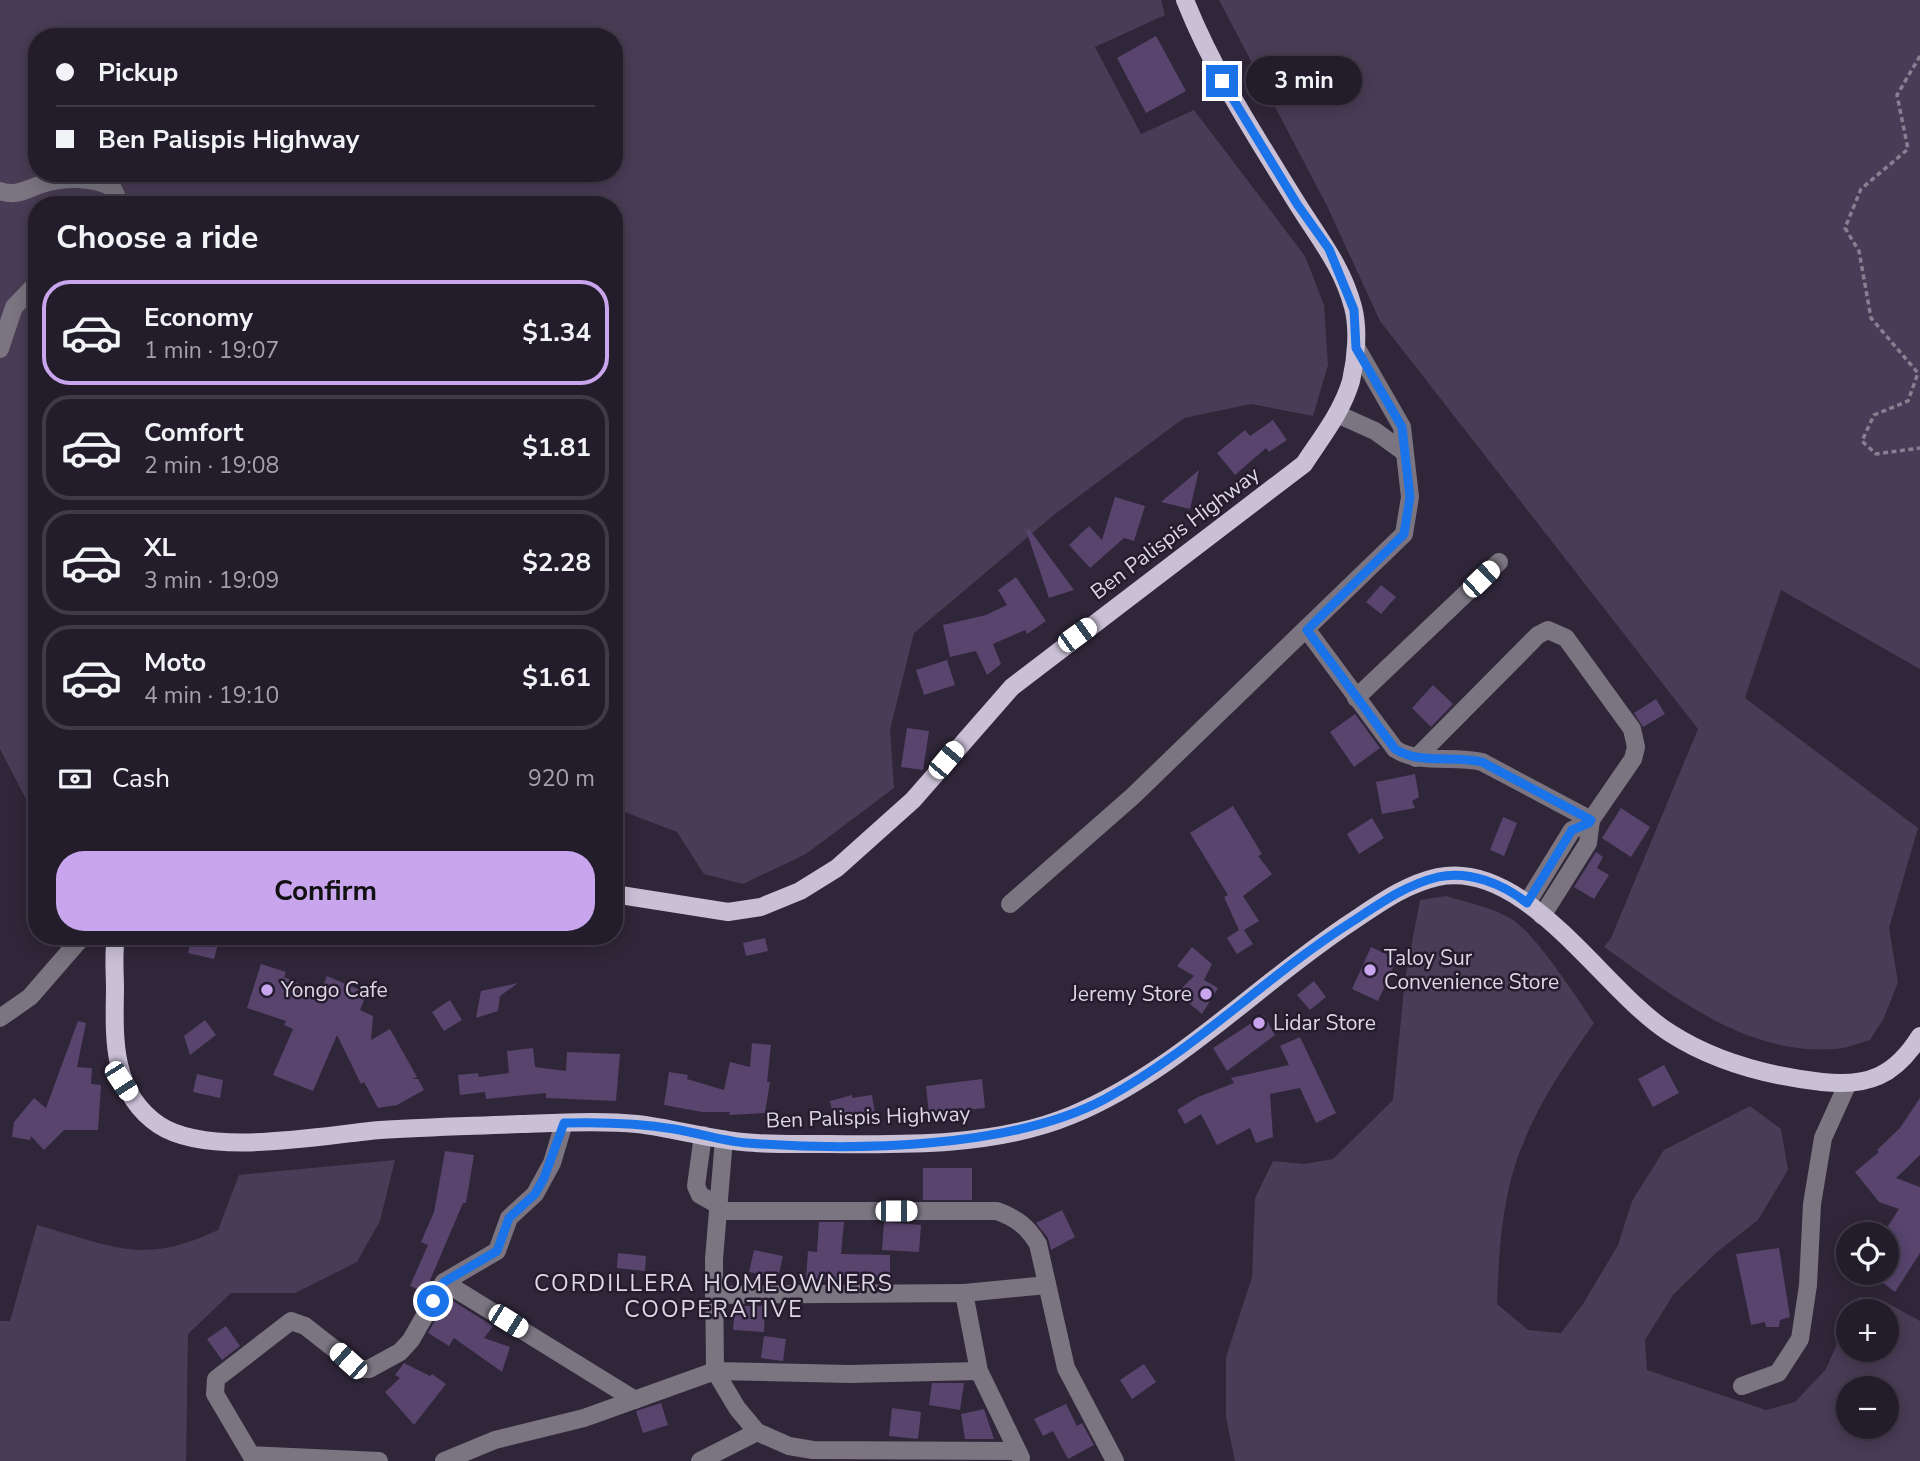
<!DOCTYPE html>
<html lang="en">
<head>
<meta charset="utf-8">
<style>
  body { margin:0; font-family:"Nunito Sans",sans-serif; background:#2f2937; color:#f1f3f6; height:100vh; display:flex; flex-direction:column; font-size:26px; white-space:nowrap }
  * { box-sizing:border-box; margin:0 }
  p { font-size:23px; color:#a3a1a9 }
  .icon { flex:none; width:38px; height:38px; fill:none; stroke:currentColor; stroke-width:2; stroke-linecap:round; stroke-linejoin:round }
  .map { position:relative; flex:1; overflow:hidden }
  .sheet { position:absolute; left:28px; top:196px; width:595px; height:749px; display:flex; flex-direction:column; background:#231c2b; border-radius:28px; box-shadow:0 4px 18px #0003,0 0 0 2px #403a47 }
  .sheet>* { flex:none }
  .banner { position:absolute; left:28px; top:28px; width:595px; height:154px; border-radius:28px; box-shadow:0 4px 18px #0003,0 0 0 2px #403a47; display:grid; align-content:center; height:154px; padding:0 28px; background:#231c2b }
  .buttons { position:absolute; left:1836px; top:1222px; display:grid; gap:14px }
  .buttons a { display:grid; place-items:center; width:63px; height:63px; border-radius:50%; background:#231c2b; box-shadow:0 4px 18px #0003,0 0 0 2px #403a47; font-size:35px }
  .end { position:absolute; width:32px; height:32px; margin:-16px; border:9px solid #1a73e8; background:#fff; box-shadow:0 0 0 4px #fff }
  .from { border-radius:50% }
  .bubble { position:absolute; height:49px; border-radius:24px; background:#231c2b; box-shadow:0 4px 18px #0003,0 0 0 2px #403a47; font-size:23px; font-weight:700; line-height:49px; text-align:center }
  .car { position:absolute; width:21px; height:42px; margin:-21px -10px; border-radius:9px; box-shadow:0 0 5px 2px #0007; background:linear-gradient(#fff 24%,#345 0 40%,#fff 0 76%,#345 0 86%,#fff 0) }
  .banner b { display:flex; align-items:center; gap:24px; height:66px; font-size:26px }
  .banner b+b { border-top:2px solid #403a47 }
  .banner i { width:18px; height:18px; background:#f1f3f6 }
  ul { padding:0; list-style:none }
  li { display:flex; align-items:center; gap:21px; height:105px; margin:0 14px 10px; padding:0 14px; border:4px solid #403a47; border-radius:28px }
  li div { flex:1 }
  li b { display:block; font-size:26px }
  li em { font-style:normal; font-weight:700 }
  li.current { border-color:#c9a5ee }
  li>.icon { width:63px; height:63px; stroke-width:1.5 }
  h2 { padding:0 28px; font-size:32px; line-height:84px }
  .pay { display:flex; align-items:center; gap:18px; height:77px; padding:0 28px; font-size:26px }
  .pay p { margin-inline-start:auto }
  .action { display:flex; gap:14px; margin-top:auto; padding:14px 28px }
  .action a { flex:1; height:80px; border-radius:28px; background:#c9a5ee; color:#111; font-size:28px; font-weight:700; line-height:80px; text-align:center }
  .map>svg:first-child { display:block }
  .green { fill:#493c56; fill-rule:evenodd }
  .building { fill:#58446d }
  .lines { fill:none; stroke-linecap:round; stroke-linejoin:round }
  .path { stroke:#888090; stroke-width:3.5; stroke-dasharray:5 3.5; stroke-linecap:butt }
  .minor { stroke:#7a7580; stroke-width:18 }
  .major { stroke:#cac0d6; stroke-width:18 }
  .route { stroke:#1a73e8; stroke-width:9 }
  .poi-dot { fill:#c9a5ee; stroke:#251c2f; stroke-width:2.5 }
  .labels { text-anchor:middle; stroke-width:5; stroke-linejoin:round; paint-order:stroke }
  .street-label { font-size:21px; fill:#ddd7e4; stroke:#251c2f }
  .poi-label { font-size:21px; fill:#ddd7e4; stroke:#251c2f; text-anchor:start }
  .neighbourhood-label { font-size:23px; letter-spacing:2px; fill:#ddd7e4; stroke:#251c2f }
</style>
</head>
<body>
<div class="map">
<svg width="1920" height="1461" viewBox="0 0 1920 1461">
  <rect width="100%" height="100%" fill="#2f2639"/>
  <g class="green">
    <path d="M0 0H1161L1165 15 1095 47 1141 134 1194 110 1305 256 1324 305 1328 365 1313 416 1251 404 1184 418 1055 514 914 633 890 730 894 788 806 854 743 884 704 874 677 832 614 808V205H37V803L27 801 0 749ZM37 37H614V173H37Z"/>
    <path d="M1219 0H1920V669L1781 590 1745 698 1918 828 1889 928 1898 982 1884 1018 1870 1040C1858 1043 1845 1049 1834 1049 1744 1055 1672 995 1604 947L1611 938 1698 729 1380 321 1327 206Z"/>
    <path d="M1446 896C1468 903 1493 907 1513 920 1538 937 1576 997 1594 1023 1567 1062 1540 1100 1523 1144 1502 1193 1499 1251 1497 1304L1528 1330 1561 1333 1583 1304 1618 1245 1632 1201 1664 1150 1750 1106 1781 1129 1788 1170 1758 1220 1717 1252 1673 1295 1645 1340 1647 1370 1766 1410 1795 1402 1826 1369 1848 1319V1349H1886V1311H1852L1858 1297 1884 1301 1920 1321V1461H1235L1226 1417V1357L1252 1277 1255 1198 1273 1161 1304 1164 1333 1159 1393 1100 1405 979 1420 900ZM1848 1388H1886V1426H1848Z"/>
    <path d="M395 1160 380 1221 357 1262 295 1293H231L188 1334 186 1461H0V1321H10L37 1225C113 1246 142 1266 218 1230L239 1175Z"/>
  </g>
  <g class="building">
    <path d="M1156 36 1186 91 1146 113 1117 58Z"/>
    <path d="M1273 420 1287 440 1269 452 1266 448 1235 475 1217 453 1245 430 1250 436Z"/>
    <path d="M1199 470 1190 509 1161 502Z"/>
    <path d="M1115 497 1145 506 1134 541 1124 538 1090 568 1069 545 1089 526 1102 540Z"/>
    <path d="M1029 529 1074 590 1049 598 1026 530Z"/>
    <path d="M1016 577 1046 621 1027 634 1025 630 993 644 1001 664 987 675 976 651 950 657 943 625 986 615 1007 605 998 590Z"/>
    <path d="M1381 585 1396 597 1381 614 1366 602Z"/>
    <path d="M947 660 955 685 924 695 916 670Z"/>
    <path d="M1433 685 1453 704 1431 727 1412 708Z"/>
    <path d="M1656 699 1665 714 1643 727 1634 713Z"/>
    <path d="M1355 714 1380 748 1354 767 1330 732Z"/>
    <path d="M907 728 929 731 923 770 901 767Z"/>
    <path d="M1415 774 1419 797 1412 801 1415 808 1382 814 1376 782Z"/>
    <path d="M1233 806 1262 854 1258 856 1272 874 1243 896 1259 921 1244 930 1253 944 1237 954 1227 938 1239 930 1224 897 1228 895 1190 833Z"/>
    <path d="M1621 808 1650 827 1631 857 1602 838Z"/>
    <path d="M1503 817 1517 823 1504 856 1490 850Z"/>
    <path d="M1372 818 1384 838 1359 854 1347 834Z"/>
    <path d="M1596 852 1603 857 1597 868 1609 875 1594 899 1574 887Z"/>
    <path d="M192 936H220L214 959 188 953Z"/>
    <path d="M765 938 768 951 746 956 743 943Z"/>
    <path d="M1192 947 1212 964 1204 980 1218 988 1202 1014 1177 993 1194 976 1177 966Z"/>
    <path d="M1371 947 1397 959 1378 1001 1352 989Z"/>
    <path d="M261 964 286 972 284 977 320 993 327 976 367 993 360 1010 373 1016 371 1040 390 1029 417 1077 413 1079H418L424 1090 397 1105 378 1108 364 1082 361 1084 337 1035 313 1091 273 1075 293 1029 284 1025 286 1021 247 1008Z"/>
    <path d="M1314 981 1326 997 1310 1010 1297 995Z"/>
    <path d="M518 983 500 996 498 1011 476 1018 481 991Z"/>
    <path d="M450 1000 462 1020 444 1031 432 1012Z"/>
    <path d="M1264 1015 1275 1035 1227 1071 1213 1048Z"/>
    <path d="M205 1020 216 1035 190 1055 184 1036Z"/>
    <path d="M78 1021 86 1023 77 1067 92 1068 91 1084 101 1085 98 1130H64L44 1150 31 1136 30 1140 12 1137 14 1122 34 1098 46 1108Z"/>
    <path d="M1300 1037 1336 1113 1316 1123 1300 1088 1270 1094 1273 1137 1256 1143 1250 1128 1217 1145 1201 1114 1185 1124 1177 1110 1198 1097 1234 1083 1231 1078 1289 1065 1280 1046Z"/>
    <path d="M752 1043 771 1045 767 1082H770L765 1113 729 1115 730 1112H702L664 1105 669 1072 688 1075 687 1079 724 1090 730 1062 750 1067Z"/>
    <path d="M533 1048 535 1067 566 1071 567 1052 620 1054 616 1101 546 1098V1093L486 1099 485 1092 460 1095 458 1075 478 1073 479 1077 509 1073 507 1051Z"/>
    <path d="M1664 1065 1679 1093 1653 1107 1638 1079Z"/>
    <path d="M197 1074 223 1080 220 1098 193 1092Z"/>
    <path d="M982 1079 985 1108 929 1114 926 1086Z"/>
    <path d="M852 1095V1098L872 1095 875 1113 834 1120 830 1101Z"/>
    <path d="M1920 1098V1155L1896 1178 1920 1187V1253L1895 1292 1869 1272H1886V1229L1899 1209 1879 1202 1855 1172 1879 1152 1877 1150 1900 1128Z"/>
    <path d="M445 1151 474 1155 466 1203H463L425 1292 410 1286 428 1245 421 1242 434 1212Z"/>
    <rect x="923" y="1168" width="49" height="32"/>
    <path d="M1062 1210 1075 1237 1051 1250 1048 1238 1036 1223Z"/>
    <path d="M819 1222H844L841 1254 890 1255V1277L839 1276V1281L806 1279 808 1251 817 1252Z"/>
    <path d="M884 1222 921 1225 919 1252 882 1250Z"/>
    <path d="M1779 1248 1790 1317 1780 1320 1779 1327H1766L1765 1322 1751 1325 1736 1254Z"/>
    <path d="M754 1250 783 1256 778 1278 749 1272Z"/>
    <path d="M618 1253 646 1256 645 1271 617 1268Z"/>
    <path d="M448 1298 493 1326 484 1338 510 1347 502 1372 454 1338 449 1346 428 1333Z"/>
    <path d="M735 1306H765L764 1332 733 1330Z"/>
    <path d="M226 1326 240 1346 222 1360 207 1339Z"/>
    <path d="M764 1336 786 1339 783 1361 761 1358Z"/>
    <path d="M404 1363 430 1376 432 1374 446 1384 414 1425 385 1392 400 1378 395 1375Z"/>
    <path d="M1144 1364 1156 1382 1132 1399 1120 1380Z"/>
    <path d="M932 1383H964L960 1410 929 1405Z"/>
    <path d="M661 1403 668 1425 643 1433 636 1411Z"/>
    <path d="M1066 1404 1077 1426 1082 1423 1094 1445 1068 1459 1053 1431 1043 1436 1034 1419Z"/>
    <path d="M892 1408 921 1412 918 1439 889 1436Z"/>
    <path d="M984 1409 994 1439H965L961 1414Z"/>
  </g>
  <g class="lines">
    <path class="path" d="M1920 56 1897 95 1908 149 1861 189 1845 228 1859 251 1871 318 1918 373 1908 401 1874 415 1862 441 1876 454 1920 448"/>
    <g class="minor">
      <path d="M0 191C17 197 26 189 42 184 64 177 91 177 112 187L116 195 114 205"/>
      <path d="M0 349 14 307 37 283"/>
      <path d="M1337 414 1375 431 1404 452"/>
      <path d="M1307 630 1395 749C1420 765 1453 755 1482 762L1591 820"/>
      <path d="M1356 698 1499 562"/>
      <path d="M1416 758 1538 635 1548 630 1566 638 1632 729 1636 747 1633 759 1591 820 1588 843 1542 916"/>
      <path d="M1527 903 1572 830 1589 823"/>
      <path d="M1010 904 1133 796 1404 534 1410 497 1402 427 1356 347"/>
      <path d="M0 1018 30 997 83 936"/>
      <path d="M703 1135 696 1186 700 1195 718 1205"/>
      <path d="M724 1139 714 1259 715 1371 737 1408 757 1432 789 1446 813 1450 1017 1451"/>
      <path d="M718 1211H997C1016 1218 1027 1226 1038 1244L1066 1368 1115 1461"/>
      <path d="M444 1282 635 1400"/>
      <path d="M964 1293 1047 1285"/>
      <path d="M714 1295 964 1293 979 1371 1021 1458"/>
      <path d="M1742 1386 1778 1373 1800 1339 1808 1285 1812 1204 1823 1138 1847 1085"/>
      <path d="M379 1461 251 1455 215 1394 216 1379 291 1321 305 1326 360 1369H369L400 1352 411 1340 444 1282 497 1251 509 1218 535 1194 552 1163 564 1123"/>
      <path d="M444 1461 495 1440 584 1418 715 1371 849 1374 979 1371"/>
      <path d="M700 1461 757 1432"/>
    </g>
    <g class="major">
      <path d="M614 894 728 912 761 907 800 891 837 868 913 800 1012 687 1304 464C1321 438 1342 412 1351 381 1356 359 1359 329 1353 307 1342 265 1317 236 1295 200 1255 135 1213 71 1185 0"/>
      <path d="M116 936C113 954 115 972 115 990 114 1040 112 1093 159 1125 209 1158 323 1135 380 1130 427 1127 473 1126 520 1124 558 1123 599 1120 637 1124 673 1128 707 1139 743 1142 771 1145 800 1144 828 1144 907 1145 998 1146 1072 1115 1178 1071 1258 983 1353 921 1380 903 1406 884 1438 877 1527 859 1603 991 1670 1033 1715 1062 1769 1076 1822 1082 1868 1087 1895 1076 1920 1036"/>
    </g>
  </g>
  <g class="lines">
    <path class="route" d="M433 1301 444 1282 497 1251 509 1218 535 1194 544 1178 564 1123C601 1122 638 1123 674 1129 699 1133 723 1141 747 1143 853 1151 1011 1149 1105 1099 1194 1051 1265 977 1350 923 1378 905 1405 885 1438 877 1469 870 1503 884 1527 903L1572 830 1589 823 1591 820 1482 762C1453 755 1420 765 1395 749L1307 630 1404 534 1410 497 1402 427 1356 348 1354 310 1329 249 1297 204 1222 81"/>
  </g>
  <g class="poi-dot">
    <circle cx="1370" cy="970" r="7"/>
    <circle cx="267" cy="990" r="7"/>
    <circle cx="1206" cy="994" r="7"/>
    <circle cx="1259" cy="1023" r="7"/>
  </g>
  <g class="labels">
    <g class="street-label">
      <text transform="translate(1175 533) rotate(-37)" y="7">Ben Palispis Highway</text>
      <text transform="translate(868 1117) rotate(-2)" y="7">Ben Palispis Highway</text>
    </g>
    <g class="poi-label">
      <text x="1384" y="965">Taloy Sur<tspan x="1384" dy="24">Convenience Store</tspan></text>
      <text x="281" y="997">Yongo Cafe</text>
      <text x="1192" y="1001" text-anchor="end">Jeremy Store</text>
      <text x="1273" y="1030">Lidar Store</text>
    </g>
    <g class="neighbourhood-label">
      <text x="714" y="1291">CORDILLERA HOMEOWNERS<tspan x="714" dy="26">COOPERATIVE</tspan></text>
    </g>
  </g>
</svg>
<div class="buttons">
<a><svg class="icon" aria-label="locate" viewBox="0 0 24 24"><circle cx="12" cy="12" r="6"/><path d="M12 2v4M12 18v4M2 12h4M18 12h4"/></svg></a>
<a>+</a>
<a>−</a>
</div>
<i class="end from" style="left:433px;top:1301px"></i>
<i class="end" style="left:1222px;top:81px"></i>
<div class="bubble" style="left:1246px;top:56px;width:116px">3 min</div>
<i class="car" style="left:1481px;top:579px;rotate:46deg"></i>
<i class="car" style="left:1077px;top:635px;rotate:54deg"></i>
<i class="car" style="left:946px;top:760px;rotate:40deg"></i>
<i class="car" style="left:121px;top:1081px;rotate:147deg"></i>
<i class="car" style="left:896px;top:1211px;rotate:90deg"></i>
<i class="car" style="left:508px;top:1321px;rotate:122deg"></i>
<i class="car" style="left:348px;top:1361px;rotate:312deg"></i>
<div class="banner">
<b><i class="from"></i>Pickup</b>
<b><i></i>Ben Palispis Highway</b>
</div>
<section class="sheet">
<h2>Choose a ride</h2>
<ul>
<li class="current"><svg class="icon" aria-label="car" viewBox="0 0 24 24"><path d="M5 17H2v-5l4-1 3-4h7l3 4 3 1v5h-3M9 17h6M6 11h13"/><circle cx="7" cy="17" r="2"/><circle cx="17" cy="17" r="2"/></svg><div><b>Economy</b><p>1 min · 19:07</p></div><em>$1.34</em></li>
<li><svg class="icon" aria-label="car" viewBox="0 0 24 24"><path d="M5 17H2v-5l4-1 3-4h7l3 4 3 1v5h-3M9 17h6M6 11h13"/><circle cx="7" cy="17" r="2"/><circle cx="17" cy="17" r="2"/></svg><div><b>Comfort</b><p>2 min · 19:08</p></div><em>$1.81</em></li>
<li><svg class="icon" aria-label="car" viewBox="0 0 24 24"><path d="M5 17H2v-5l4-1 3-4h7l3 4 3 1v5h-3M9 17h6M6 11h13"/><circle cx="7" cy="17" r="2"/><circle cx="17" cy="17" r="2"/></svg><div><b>XL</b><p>3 min · 19:09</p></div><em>$2.28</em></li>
<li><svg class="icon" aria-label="car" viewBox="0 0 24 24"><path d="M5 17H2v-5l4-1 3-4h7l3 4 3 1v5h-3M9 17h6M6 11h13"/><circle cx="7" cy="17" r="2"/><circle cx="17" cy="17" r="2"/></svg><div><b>Moto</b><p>4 min · 19:10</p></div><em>$1.61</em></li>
</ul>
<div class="pay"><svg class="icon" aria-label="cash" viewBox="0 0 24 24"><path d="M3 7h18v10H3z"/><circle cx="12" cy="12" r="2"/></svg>Cash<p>920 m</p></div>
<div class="action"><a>Confirm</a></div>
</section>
</div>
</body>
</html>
